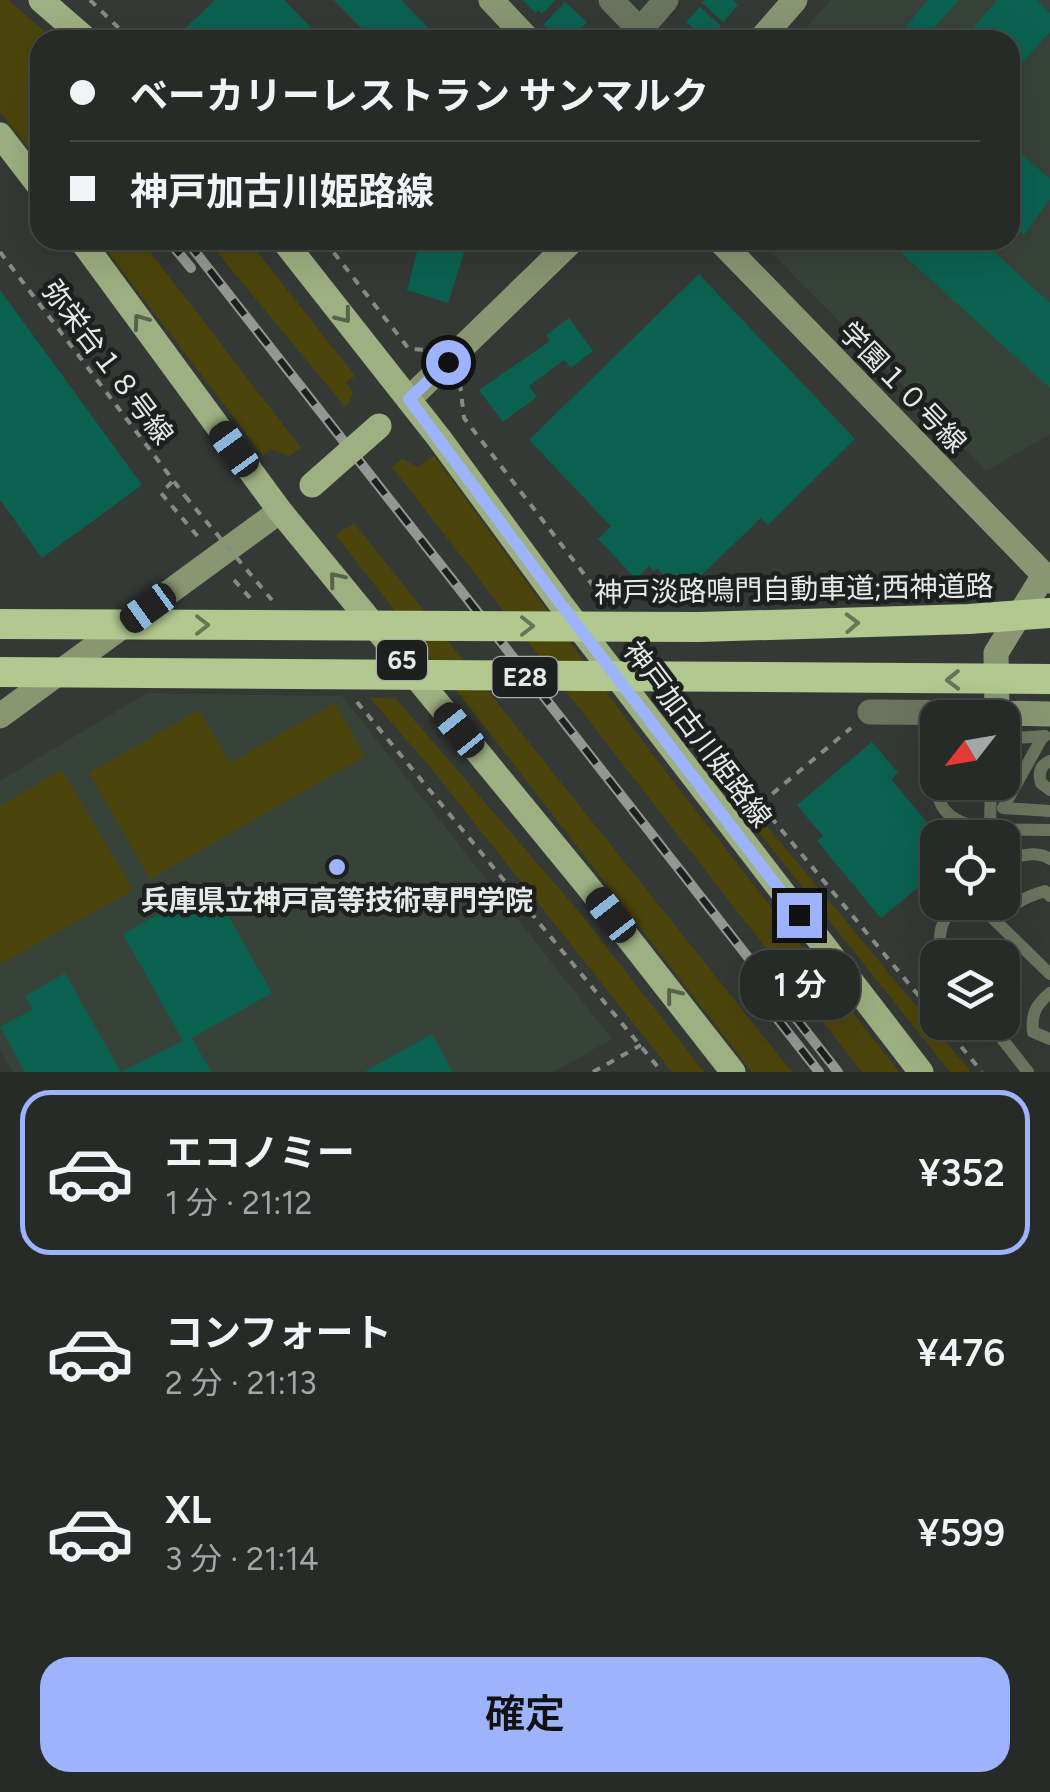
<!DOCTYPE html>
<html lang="ja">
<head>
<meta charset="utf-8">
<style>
  body { margin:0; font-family:Figtree,"Noto Sans JP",sans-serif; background:#2f3330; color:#f1f3f6; height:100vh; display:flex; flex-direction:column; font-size:38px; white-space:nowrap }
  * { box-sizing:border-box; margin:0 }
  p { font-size:32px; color:#a4a7a8 }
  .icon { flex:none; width:55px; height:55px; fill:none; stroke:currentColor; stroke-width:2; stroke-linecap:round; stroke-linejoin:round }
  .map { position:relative; height:1072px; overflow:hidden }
  .side { display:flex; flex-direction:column; background:#272b28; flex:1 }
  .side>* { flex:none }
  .hud { position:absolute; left:30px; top:30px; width:990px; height:220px; border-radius:30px; box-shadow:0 10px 40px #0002,0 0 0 2px #434745; display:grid; align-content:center; height:220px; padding:0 40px; background:#272b28 }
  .needle { width:65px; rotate:239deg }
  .controls { position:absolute; left:920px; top:700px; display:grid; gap:20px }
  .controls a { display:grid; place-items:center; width:100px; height:100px; border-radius:20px; background:#272b28; box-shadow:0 10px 40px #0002,0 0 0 2px #434745; font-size:50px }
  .end { position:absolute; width:45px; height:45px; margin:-22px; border:12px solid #9db4fd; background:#111; box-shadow:0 0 0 5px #111 }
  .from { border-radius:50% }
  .bubble { position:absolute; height:70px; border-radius:30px; background:#272b28; box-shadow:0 10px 40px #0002,0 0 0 2px #434745; font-size:32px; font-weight:600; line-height:70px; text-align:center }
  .car { position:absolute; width:30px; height:60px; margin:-30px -15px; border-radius:12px; box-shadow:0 0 8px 2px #0007; background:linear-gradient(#222 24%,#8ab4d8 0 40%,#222 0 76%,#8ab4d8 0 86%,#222 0) }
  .hud b { display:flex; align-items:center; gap:35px; height:95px; font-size:38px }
  .hud b+b { border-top:2px solid #434745 }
  .hud i { width:25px; height:25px; background:#f1f3f6 }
  ul { padding:18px 0 0; list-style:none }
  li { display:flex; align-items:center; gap:30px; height:165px; margin:0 20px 15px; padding:0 20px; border:5px solid transparent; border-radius:30px }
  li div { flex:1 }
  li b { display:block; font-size:38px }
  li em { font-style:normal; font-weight:600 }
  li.on { border-color:#9db4fd }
  li>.icon { width:90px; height:90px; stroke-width:1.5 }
  .cta { display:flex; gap:20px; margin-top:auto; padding:20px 40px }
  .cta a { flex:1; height:115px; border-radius:30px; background:#9db4fd; color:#111; font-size:40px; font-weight:600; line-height:115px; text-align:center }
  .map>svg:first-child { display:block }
  .built { fill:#374239 }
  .green { fill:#4c450b }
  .building { fill:#0b6150 }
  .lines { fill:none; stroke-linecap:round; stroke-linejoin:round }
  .path { stroke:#878b88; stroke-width:4; stroke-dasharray:8 8; stroke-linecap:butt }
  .lane { stroke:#6b755e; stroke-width:12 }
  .street { stroke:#6b755e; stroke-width:25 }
  .secondary { stroke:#889672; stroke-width:25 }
  .primary { stroke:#9db081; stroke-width:25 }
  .rail-casing { stroke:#949895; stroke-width:10 }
  .rail { stroke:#1d201e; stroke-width:6; stroke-dasharray:19; stroke-linecap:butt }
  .path-bridge { stroke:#878b88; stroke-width:4; stroke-dasharray:8 8; stroke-linecap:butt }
  .primary-bridge { stroke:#9db081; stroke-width:25 }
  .highway-bridge { stroke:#b1c88f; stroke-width:30 }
  .oneway { stroke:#57614b }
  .oneway2 { stroke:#677456 }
  .route { stroke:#9db4fd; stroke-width:12 }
  .poi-dot { fill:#9db4fd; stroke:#1d201e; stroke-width:4 }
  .labels { text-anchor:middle; stroke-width:9; stroke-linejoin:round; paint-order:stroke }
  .shield { fill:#1d201e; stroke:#aaadab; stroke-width:2.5 }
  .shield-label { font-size:25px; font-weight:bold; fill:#e6eae7 }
  .street-label { font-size:28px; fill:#e6eae7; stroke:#1d201e }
  .poi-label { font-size:28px; font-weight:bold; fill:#e6eae7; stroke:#1d201e }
</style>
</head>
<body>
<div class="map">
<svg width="1050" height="1072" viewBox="0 0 1050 1072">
  <rect width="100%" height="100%" fill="#343935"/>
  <g class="built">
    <path d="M831 0H1050V434L986 471 759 240H1010V40H795Z"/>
    <path d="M147 693 342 696 612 1039 553 1072H13L0 1050V781Z"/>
  </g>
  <g class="green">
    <path d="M0 0H8L55 40H40V162L0 112Z"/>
    <path d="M99 240H141L301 448 289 456 270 449 263 456Z"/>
    <path d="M207 240H248L355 376 346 382 353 393 346 408Z"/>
    <path d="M434 456 652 754 899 1072H862L392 467 402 459 418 467Z"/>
    <path d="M354 523 792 1072H752L336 535Z"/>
    <path d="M369 697 396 699 580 913 704 1072H672L431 768Z"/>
    <path d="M651 697H667L767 826 971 1072H950Z"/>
    <path d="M335 703 365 756 150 879 89 773 199 710 230 763Z"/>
    <path d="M62 770 133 890 0 964V806Z"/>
  </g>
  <g class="building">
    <path d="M215 0H284L323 40H173Z"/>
    <path d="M334 0H401L440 40H373Z"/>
    <path d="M522 0H555L542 14 538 10 536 13Z"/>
    <path d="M705 0H733L738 5 723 22 702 3Z"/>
    <path d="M928 0H959L923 40H894Z"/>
    <path d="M997 0H1036L1050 13V32L1010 76V40H962Z"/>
    <path d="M565 2 587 22 570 40 563 34 558 39 543 25Z"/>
    <path d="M700 7 721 26 708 40 686 22Z"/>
    <path d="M1010 144 1050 179V199L1024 235 1010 222Z"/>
    <path d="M420 240H468L448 303 407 290Z"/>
    <path d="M887 240H981L1050 303V388Z"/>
    <path d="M699 274 855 439 768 525 761 518 682 594 657 568 654 571 649 566 636 579 598 539 611 526 529 440Z"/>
    <path d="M0 290 142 485 42 558 0 500Z"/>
    <path d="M569 318 593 351 571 368 564 360 529 386 537 397 503 422 479 390 550 341 546 335Z"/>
    <path d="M872 742 898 773 891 779 938 836V871L881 918 817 841 823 836 797 805Z"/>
    <path d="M211 885 272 993 192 1038 211 1072H25L0 1027 33 1009 25 996 65 973 121 1072 183 1041 123 934Z"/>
    <path d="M432 1034 453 1072H364Z"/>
  </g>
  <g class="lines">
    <g class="path">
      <path d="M90 0 131 40"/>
      <path d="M324 240 409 349 426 350"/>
      <path d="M0 252 185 496"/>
      <path d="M460 383 464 418 604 600"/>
      <path d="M172 482 161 493 200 539"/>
      <path d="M234 580 252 600"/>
      <path d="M357 702 662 1072"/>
      <path d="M683 703 760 804 938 1019"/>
      <path d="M760 804 851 728"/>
      <path d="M941 1022 982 1072"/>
      <path d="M593 1072 641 1045"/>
    </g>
    <g class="lane">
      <path d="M1043 736 1003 808 1050 811"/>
      <path d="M1002 739 1045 736"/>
      <path d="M1050 761C1040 765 1038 773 1041 783L1050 790"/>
      <path d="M938 782C932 839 1013 828 1050 830"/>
      <path d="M990 827 991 782"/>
      <path d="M1002 861C1018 856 1036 850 1050 859"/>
      <path d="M976 902 1050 974"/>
      <path d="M997 921C1011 904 1025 897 1045 891L1050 896"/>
      <path d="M943 958C936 935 941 921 956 902"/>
      <path d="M1050 993C1036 1005 1031 1013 1033 1032L1050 1039"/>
      <path d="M989 1022 1028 1072"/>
    </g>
    <g class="street">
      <path d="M611 0 640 30 666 0"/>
      <path d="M870 712 997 713"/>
    </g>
    <g class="secondary">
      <path d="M491 0 529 40"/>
      <path d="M760 40 795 0"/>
      <path d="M719 240 1050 581"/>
      <path d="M409 399 573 240"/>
      <path d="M1044 575 996 653 997 713 1050 714"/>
      <path d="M0 716 280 511"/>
    </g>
    <g class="primary">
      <path d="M41 0 87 40"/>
      <path d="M0 135 40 187"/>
      <path d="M81 240 280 511 586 884 733 1072"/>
      <path d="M283 240 439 438 560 603 921 1072"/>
    </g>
    <g class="rail-casing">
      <g id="rail">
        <path d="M168 240 191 268"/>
        <path d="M186 240 838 1072"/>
        <path d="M754 989 819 1072"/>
      </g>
    </g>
    <use href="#rail" class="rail"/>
    <path class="path-bridge" d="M185 496 272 600"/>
    <path class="primary-bridge" d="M312 485 379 426"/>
    <g class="highway-bridge">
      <path d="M0 624 699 627 969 619 1050 613"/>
      <path d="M0 672 1050 679"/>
    </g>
  </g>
  <defs><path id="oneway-chevron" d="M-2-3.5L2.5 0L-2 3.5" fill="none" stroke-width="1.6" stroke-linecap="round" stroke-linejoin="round" transform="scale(2.5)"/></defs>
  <g class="oneway">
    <use href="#oneway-chevron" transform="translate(344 316) rotate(52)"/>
    <use href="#oneway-chevron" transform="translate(140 321) rotate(-126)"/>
    <use href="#oneway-chevron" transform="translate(336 579) rotate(-129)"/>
    <use href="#oneway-chevron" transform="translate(673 995) rotate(-128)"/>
  </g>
  <g class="oneway2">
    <use href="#oneway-chevron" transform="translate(852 623) rotate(-2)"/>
    <use href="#oneway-chevron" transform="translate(202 625)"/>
    <use href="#oneway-chevron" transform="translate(527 626)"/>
    <use href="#oneway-chevron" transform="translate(953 680) rotate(179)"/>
  </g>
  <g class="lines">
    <path class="route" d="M448 362 409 399 560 603 799 915"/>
  </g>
  <circle class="poi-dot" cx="337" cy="867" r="10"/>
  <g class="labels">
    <g class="shield">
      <rect x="377" y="640" width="50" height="40" rx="8"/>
      <rect x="492.5" y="657" width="65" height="40" rx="8"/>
    </g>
    <g class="shield-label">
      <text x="402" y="669">65</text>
      <text x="525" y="686">E28</text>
    </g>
    <g class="street-label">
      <text transform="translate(108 362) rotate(53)" y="10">弥栄台１８号線</text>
      <text transform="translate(903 387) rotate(46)" y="10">学園１０号線</text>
      <text transform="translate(794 589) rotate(-1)" y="10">神戸淡路鳴門自動車道;西神道路</text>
      <text transform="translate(698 734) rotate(53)" y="10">神戸加古川姫路線</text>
    </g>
    <g class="poi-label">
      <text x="337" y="910">兵庫県立神戸高等技術専門学院</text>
    </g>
  </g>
</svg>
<div class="controls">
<a><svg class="needle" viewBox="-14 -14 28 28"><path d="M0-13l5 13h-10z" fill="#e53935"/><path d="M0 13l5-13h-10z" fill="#a4a7a8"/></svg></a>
<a><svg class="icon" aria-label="locate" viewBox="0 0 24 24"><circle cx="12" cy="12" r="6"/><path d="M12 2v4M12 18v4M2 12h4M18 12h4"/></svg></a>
<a><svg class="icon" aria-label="layers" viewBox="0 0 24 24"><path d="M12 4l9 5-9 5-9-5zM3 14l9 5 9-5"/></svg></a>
</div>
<i class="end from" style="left:448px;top:362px"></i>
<i class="end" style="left:799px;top:915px"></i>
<div class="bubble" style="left:740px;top:950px;width:120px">1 分</div>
<i class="car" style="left:234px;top:449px;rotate:324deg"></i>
<i class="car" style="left:148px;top:608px;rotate:234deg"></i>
<i class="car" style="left:459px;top:730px;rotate:321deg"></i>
<i class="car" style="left:611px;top:915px;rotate:322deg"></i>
<div class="hud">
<b><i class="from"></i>ベーカリーレストラン サンマルク</b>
<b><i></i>神戸加古川姫路線</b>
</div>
</div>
<section class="side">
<ul>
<li class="on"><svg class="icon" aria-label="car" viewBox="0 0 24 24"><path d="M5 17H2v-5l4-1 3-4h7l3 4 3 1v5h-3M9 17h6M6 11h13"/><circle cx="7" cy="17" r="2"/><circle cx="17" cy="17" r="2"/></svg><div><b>エコノミー</b><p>1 分 · 21:12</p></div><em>¥352</em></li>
<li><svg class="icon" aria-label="car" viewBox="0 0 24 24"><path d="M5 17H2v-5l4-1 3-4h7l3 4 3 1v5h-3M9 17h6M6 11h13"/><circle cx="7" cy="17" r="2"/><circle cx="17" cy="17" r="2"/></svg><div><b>コンフォート</b><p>2 分 · 21:13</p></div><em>¥476</em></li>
<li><svg class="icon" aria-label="car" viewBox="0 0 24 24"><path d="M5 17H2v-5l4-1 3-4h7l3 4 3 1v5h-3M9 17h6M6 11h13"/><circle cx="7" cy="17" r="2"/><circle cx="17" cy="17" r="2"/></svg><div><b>XL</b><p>3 分 · 21:14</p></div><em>¥599</em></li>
</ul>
<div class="cta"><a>確定</a></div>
</section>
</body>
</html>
